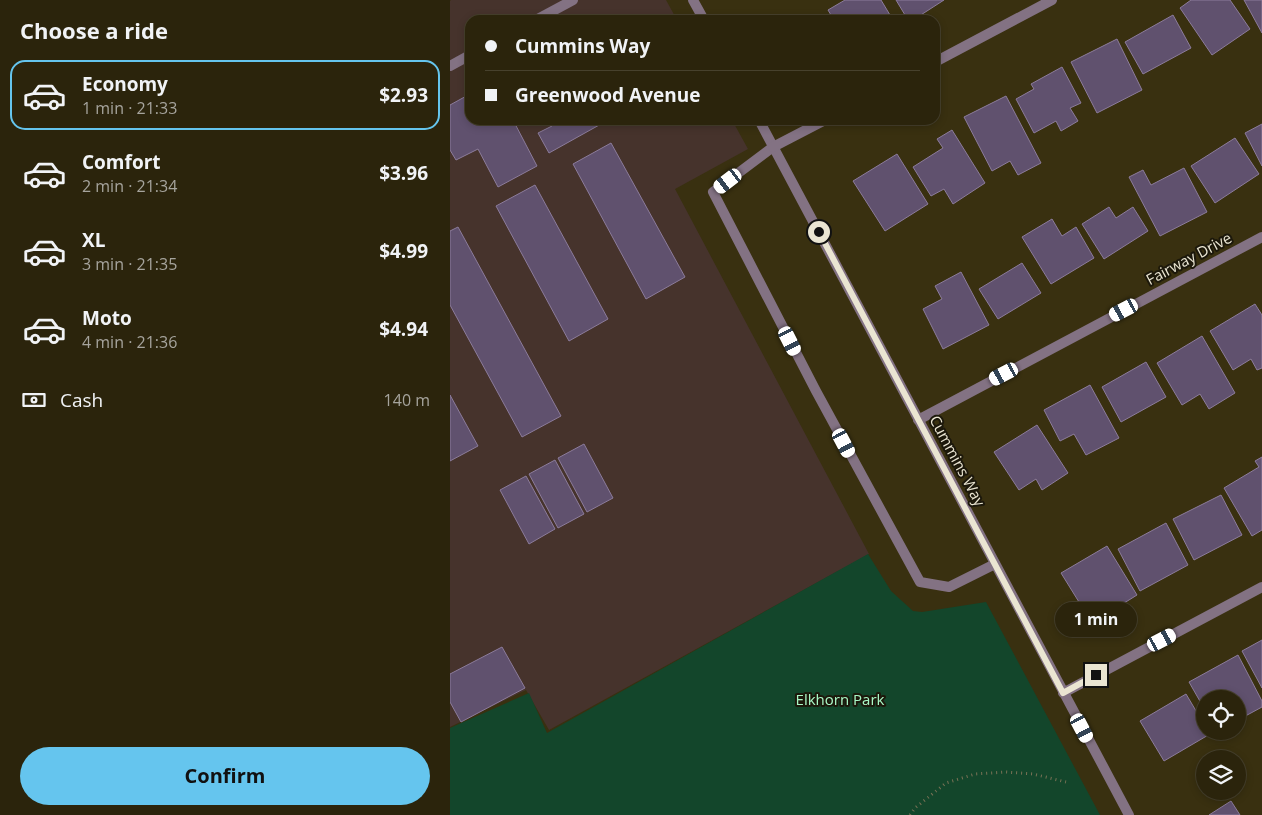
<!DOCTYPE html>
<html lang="en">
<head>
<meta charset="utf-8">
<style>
  body { margin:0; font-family:"Open Sans",sans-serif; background:#37301a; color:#f1f3f6; height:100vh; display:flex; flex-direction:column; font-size:19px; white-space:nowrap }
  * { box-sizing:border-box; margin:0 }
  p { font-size:16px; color:#a6a49d }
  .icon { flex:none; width:28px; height:28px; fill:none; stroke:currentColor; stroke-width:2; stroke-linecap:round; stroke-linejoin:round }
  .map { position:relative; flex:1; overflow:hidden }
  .sheet { display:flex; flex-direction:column; background:#2b240c; width:450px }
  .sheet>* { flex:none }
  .hud { position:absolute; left:15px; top:15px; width:475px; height:110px; border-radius:15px; box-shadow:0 2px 8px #0003,0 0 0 1px #47412d; display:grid; align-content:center; height:110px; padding:0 20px; background:#2b240c }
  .fabs { position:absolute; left:746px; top:690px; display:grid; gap:10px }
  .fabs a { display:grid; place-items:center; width:50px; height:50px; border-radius:50%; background:#2b240c; box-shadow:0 2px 8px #0003,0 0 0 1px #47412d; font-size:25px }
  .end { position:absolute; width:22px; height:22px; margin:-11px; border:6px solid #eae5d2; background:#111; box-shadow:0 0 0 2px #111 }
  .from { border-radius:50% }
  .bubble { position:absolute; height:35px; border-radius:18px; background:#2b240c; box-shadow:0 2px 8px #0003,0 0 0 1px #47412d; font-size:16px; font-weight:700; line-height:35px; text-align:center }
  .car { position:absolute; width:15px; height:30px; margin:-15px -8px; border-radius:6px; box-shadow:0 0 4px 1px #0007; background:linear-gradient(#fff 24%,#345 0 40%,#fff 0 76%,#345 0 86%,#fff 0) }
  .hud b { display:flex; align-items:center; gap:18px; height:48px; font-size:19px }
  .hud b+b { border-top:1px solid #47412d }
  .hud i { width:12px; height:12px; background:#f1f3f6 }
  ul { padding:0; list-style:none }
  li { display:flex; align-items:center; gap:15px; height:70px; margin:0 10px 8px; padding:0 10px; border:2px solid transparent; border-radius:15px }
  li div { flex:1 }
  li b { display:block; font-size:19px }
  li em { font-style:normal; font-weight:700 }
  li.current { border-color:#65c5ee }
  li>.icon { width:45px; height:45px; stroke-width:1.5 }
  h2 { padding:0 20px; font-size:22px; line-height:60px }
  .pay { display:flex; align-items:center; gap:12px; height:55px; padding:0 20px; font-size:19px }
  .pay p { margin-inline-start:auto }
  .cta { display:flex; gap:10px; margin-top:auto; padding:10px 20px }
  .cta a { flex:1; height:58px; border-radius:30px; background:#65c5ee; color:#111; font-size:20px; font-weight:700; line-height:58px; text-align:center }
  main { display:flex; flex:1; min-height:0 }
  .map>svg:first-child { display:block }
  .education { fill:#46332c }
  .green { fill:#13462b }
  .building { fill:#60516e; stroke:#8c7c9b }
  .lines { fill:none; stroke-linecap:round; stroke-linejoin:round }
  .path { stroke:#797256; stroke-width:3; stroke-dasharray:1 4; stroke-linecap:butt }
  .service { stroke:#837283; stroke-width:10 }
  .minor { stroke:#837283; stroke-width:10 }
  .route { stroke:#eae5d2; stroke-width:6 }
  .labels { text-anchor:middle; stroke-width:4; stroke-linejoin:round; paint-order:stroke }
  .street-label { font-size:15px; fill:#eae5d2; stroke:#1c180b }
  .park-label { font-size:15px; fill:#a9f8c6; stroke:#1c180b }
</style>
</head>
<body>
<main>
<section class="sheet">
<h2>Choose a ride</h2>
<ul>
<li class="current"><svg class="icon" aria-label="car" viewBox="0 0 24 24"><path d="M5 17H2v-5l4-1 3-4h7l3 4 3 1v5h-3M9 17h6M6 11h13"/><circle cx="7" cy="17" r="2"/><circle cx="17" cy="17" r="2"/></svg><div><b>Economy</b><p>1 min · 21:33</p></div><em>$2.93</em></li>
<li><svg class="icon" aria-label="car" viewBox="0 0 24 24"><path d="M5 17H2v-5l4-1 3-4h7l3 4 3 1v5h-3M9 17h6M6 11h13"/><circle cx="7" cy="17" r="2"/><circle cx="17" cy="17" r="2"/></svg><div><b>Comfort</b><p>2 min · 21:34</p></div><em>$3.96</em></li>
<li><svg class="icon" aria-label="car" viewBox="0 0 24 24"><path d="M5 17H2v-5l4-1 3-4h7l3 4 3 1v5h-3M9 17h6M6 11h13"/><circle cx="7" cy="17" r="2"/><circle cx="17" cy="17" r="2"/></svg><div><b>XL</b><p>3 min · 21:35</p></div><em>$4.99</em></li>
<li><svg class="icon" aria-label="car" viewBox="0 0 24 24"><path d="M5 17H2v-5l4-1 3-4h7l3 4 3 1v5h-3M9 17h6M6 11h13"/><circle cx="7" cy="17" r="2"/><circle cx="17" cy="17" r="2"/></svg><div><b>Moto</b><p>4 min · 21:36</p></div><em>$4.94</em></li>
</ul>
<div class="pay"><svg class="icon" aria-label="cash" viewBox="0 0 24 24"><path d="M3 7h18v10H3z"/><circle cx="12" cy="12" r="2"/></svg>Cash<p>140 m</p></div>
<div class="cta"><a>Confirm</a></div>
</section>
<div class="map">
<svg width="812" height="815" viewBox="0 0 812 815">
  <rect width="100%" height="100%" fill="#393010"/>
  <path class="education" d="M1 0H216L227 20H20V120H282L298 149 225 189 419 554 99 730 76 690 0 727V1Z"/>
  <path class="green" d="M418 554 441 591 463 611 472 612 536 602 650 815H0V728L79 693 97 733Z"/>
  <g class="building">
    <path d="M395 0H431L443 20H384L378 10Z"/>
    <path d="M446 0H494L463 20H458Z"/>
    <path d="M741 0H780L800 29 762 55 730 8Z"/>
    <path d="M794 0H812V33Z"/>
    <path d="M723 15 741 48 693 74 675 42Z"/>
    <path d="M667 39 692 90 647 113 621 62Z"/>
    <path d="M612 67 631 103 620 108 628 121 611 131 606 121 584 133 566 99 584 89 581 84Z"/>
    <path d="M20 94V120H63L87 166 48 187 28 149 6 160 0 150V105Z"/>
    <path d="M556 96 591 163 568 175 560 161 542 171 514 117Z"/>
    <path d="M99 120H149L151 124 99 153 88 133 102 126Z"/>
    <path d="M812 124V166L795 133Z"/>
    <path d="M502 130 535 183 503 204 494 189 481 196 463 167 493 148 487 139Z"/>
    <path d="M785 138 809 174 765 203 741 166Z"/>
    <path d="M161 143 235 277 196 299 123 164Z"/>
    <path d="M447 154 478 204 435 231 403 181Z"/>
    <path d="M734 168 757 212 710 236 679 177 693 170 701 185Z"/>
    <path d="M85 185 158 319 119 341 46 206Z"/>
    <path d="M659 207 666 218 683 207 698 231 654 259 632 224Z"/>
    <path d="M602 219 612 236 626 227 644 258 601 284 572 237Z"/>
    <path d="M8 227 111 416 72 437 0 305V231Z"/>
    <path d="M572 263 591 293 548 319 529 289Z"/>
    <path d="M511 272 539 325 493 349 473 309 492 299 485 286Z"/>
    <path d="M805 304 812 315V368L807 370 801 359 783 370 760 331Z"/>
    <path d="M752 336 785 393 759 409 750 394 732 405 707 363Z"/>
    <path d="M696 362 716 397 671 422 652 387Z"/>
    <path d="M640 385 669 438 636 455 624 434 610 441 594 410Z"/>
    <path d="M0 395 28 446 0 461Z"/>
    <path d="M587 425 618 473 592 490 586 479 569 490 544 452Z"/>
    <path d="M134 444 163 498 137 512 108 458Z"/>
    <path d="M812 457V530L802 536 774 488 809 467 805 461Z"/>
    <path d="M105 460 134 514 108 528 79 474Z"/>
    <path d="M76 476 105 529 79 544 50 490Z"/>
    <path d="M771 495 792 535 744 560 723 519Z"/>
    <path d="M716 523 738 565 690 591 668 549Z"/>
    <path d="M657 546 687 595 642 623 611 573Z"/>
    <path d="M812 640V688L792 651Z"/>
    <path d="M52 647 75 688 11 722 0 702V674Z"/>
    <path d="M788 655 812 701V707L788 720V699H755V710L739 682Z"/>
    <path d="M736 694 755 726V731H758L760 734 714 761 690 721Z"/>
    <path d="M781 801 790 815H759Z"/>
  </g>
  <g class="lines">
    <path class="path" d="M460 815 465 808 496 783 525 774 556 772 583 774 616 782"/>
    <g class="service">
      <path d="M86 20 123 0"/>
      <path d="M0 66 20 55"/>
      <path d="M323 147 263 192 366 391 470 582 499 587 545 564"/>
    </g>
    <g class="minor">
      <path d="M243 0 254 20"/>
      <path d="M485 62 602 0"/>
      <path d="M309 120 679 815"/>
      <path d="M323 147 375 120"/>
      <path d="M468 420 812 237"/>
      <path d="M613 693 812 587"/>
    </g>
  </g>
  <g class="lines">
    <path class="route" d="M369 232 613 693 646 675"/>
  </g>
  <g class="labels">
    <g class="street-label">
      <text transform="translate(739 259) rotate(-28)" y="5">Fairway Drive</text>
      <text transform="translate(507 461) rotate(62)" y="5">Cummins Way</text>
    </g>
    <g class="park-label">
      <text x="390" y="705">Elkhorn Park</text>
    </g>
  </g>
</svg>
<div class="fabs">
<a><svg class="icon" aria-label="locate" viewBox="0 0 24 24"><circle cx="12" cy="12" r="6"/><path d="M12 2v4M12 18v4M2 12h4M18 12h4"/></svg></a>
<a><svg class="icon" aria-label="layers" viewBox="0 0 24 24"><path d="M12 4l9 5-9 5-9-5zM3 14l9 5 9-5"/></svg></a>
</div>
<i class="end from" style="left:369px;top:232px"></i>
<i class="end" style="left:646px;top:675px"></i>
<div class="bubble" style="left:605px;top:602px;width:82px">1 min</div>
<i class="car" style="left:278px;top:181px;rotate:233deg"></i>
<i class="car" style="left:674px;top:310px;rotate:242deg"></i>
<i class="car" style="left:340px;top:341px;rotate:153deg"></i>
<i class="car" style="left:554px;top:374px;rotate:242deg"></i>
<i class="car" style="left:394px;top:443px;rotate:152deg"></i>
<i class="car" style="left:712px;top:640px;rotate:62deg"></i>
<i class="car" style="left:632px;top:728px;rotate:152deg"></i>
<div class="hud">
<b><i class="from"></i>Cummins Way</b>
<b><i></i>Greenwood Avenue</b>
</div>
</div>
</main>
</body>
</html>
